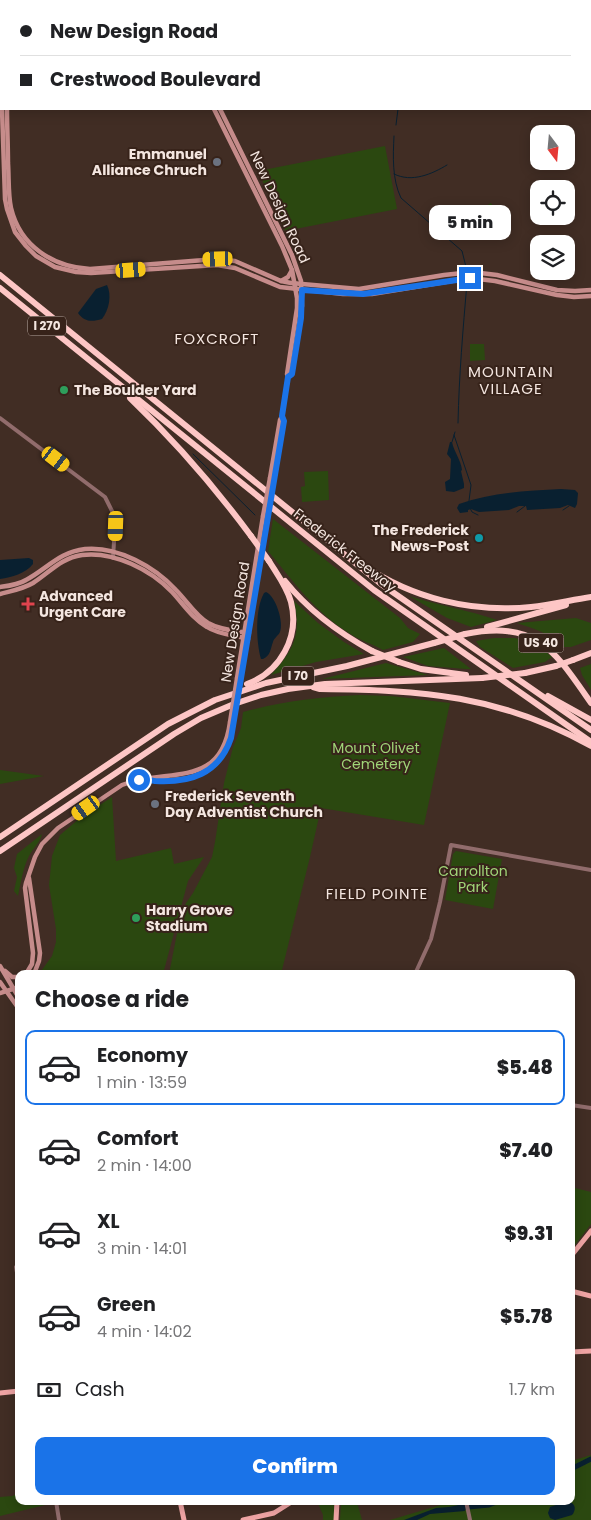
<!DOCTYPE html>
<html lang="en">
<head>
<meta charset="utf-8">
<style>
  body { margin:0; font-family:Poppins,sans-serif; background:#f2f2f2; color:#202124; height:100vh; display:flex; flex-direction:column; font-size:19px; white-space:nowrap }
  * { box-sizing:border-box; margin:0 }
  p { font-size:16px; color:#757577 }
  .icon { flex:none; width:28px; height:28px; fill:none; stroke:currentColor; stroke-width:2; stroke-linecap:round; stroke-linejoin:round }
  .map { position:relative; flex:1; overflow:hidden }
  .details { position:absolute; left:15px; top:970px; width:560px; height:535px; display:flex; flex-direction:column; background:#fff; border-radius:10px; box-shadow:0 2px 12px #0003 }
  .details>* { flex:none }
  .top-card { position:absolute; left:0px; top:0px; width:591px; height:110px; box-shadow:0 2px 12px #0003; display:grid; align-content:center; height:110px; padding:0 20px; background:#fff }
  .needle { width:32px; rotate:164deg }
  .buttons { position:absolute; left:530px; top:125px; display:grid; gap:10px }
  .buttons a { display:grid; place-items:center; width:45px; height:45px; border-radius:10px; background:#fff; box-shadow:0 2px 12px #0003; font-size:25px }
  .end { position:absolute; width:22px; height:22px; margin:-11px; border:6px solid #1a73e8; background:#fff; box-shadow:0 0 0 2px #fff }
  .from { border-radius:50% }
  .bubble { position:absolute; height:35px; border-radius:10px; background:#fff; box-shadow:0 2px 12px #0003; font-size:16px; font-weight:800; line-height:35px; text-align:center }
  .car { position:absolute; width:15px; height:30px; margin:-15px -8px; border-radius:6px; box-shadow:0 0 4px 1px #0007; background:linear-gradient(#f5c518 24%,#345 0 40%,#f5c518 0 76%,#345 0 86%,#f5c518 0) }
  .top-card b { display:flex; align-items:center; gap:18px; height:48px; font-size:19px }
  .top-card b+b { border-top:1px solid #e0e0e0 }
  .top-card i { width:12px; height:12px; background:#202124 }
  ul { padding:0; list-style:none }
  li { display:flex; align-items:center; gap:15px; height:75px; margin:0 10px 8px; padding:0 10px; border:2px solid transparent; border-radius:10px }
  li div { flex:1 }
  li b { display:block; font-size:19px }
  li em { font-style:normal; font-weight:800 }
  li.selected { border-color:#1a73e8 }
  li>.icon { width:45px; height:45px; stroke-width:1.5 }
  h2 { padding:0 20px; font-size:22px; line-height:60px }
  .pay { display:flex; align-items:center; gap:12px; height:55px; padding:0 20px; font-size:19px }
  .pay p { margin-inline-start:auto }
  .action { display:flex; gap:10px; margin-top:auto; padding:10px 20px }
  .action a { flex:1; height:58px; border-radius:10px; background:#1a73e8; color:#fff; font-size:20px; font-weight:800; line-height:58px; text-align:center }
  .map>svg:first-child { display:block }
  .green { fill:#2b4810 }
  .water { fill:#092030 }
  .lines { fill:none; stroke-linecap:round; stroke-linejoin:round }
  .stream { stroke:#092030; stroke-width:1 }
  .river { stroke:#092030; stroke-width:5 }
  .tertiary { stroke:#916c6c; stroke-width:4 }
  .secondary { stroke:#c68c8b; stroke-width:4.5 }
  .primary { stroke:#efa4a4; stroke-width:5 }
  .motorway { stroke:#fdc6c5; stroke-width:6 }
  .secondary-bridge { stroke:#c68c8b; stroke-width:4.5 }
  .motorway-bridge { stroke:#fdc6c5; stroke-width:6 }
  .route { stroke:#1a73e8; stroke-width:6 }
  .worship-dot { fill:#6b7280; stroke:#37231a; stroke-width:2 }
  .leisure-dot { fill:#2e9e5b; stroke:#37231a; stroke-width:2 }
  .culture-dot { fill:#0f9aa8; stroke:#37231a; stroke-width:2 }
  .health-dot { fill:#e0444e; stroke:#37231a; stroke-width:2 }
  .labels { text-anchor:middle; stroke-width:4; stroke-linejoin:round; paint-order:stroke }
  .shield { fill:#37231a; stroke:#bbaca5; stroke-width:1 }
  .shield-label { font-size:12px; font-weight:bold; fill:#f4e6e0 }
  .poi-label { font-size:14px; font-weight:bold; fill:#f4e6e0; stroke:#37231a; text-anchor:start }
  .street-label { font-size:14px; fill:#f4e6e0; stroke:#37231a }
  .park-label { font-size:14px; fill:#a0d578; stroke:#37231a }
  .neighbourhood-label { font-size:15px; letter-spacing:1px; fill:#f4e6e0; stroke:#37231a }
</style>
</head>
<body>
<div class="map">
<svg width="591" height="1520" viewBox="0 0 591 1520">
  <rect width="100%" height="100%" fill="#412d24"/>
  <g class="green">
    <path d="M385 146 397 209 285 231 258 171Z"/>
    <path d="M491 203 499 217 485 225 487 228 475 236 466 222 478 214 477 212Z"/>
    <path d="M470 344H484L485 360 470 361Z"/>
    <path d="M328 471 329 500 302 502 301 487 305 486 304 472Z"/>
    <path d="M273 519 400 618 408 628 420 634 413 642 383 650C372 644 359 640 349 633 316 613 292 580 268 551Z"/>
    <path d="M409 596C438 605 468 610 497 620L471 627 447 618Z"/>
    <path d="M294 601 318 623 344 642 364 654 316 662 271 675C293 651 302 635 294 601Z"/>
    <path d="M576 618 591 623V640L571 647H562C551 633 534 629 517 623Z"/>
    <path d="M494 638H515L539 646 552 657 545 662 513 668 480 647 476 641Z"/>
    <path d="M444 648 471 669H466L428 666 403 657Z"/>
    <path d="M386 663 428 675 322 679Z"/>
    <path d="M591 664V690L582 675 580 668Z"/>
    <path d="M360 695 391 696 450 703 424 825 321 808 310 857 281 974H169L180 918 186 903 193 893 212 857 215 842 224 783 233 747 241 728 243 712C284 701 318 697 360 695Z"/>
    <path d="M0 770 44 776 0 784Z"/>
    <path d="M112 797 116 861 171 848 174 864 204 857 188 881 163 974H39L52 956 56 942V929L49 885 52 856 60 835 80 818Z"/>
    <path d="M42 834C40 843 33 848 29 856 23 868 21 882 18 896L14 891 17 877 14 868 17 854Z"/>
    <path d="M456 851 502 859 493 909 445 900 453 854Z"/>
    <path d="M571 1187 591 1192V1224L571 1250Z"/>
    <path d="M591 1455V1520H390L454 1501H571V1461Z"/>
    <path d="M19 1493V1501H62L0 1516V1497L12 1496Z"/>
    <path d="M317 1501H335L334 1520H323V1515Z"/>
    <path d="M357 1502 362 1520H340L341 1503Z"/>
  </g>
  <g class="water">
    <path d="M107 285C112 295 109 310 102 319 92 322 84 322 78 313L96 289Z"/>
    <path d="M450 442H452C454 452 461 460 462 470L461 471 464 484V488L454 492 446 491 445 482 450 479 451 459 447 454Z"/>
    <path d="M561 489 575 490 578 493 577 504 575 508 568 505 560 508 527 510 526 506H519L509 510 479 512 471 509 468 510V512L460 513 457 508 459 504C492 492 526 491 561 489Z"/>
    <path d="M29 558 33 560V564C25 574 12 577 0 579V560Z"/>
    <path d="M266 592C276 596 284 623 280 632 278 636 274 638 273 642 270 650 271 655 263 659H261C256 641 255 609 264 593Z"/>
    <path d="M565 1502H570C576 1505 576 1510 572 1515L555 1520 550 1518 548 1513 550 1507Z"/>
    <path d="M464 1504 465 1511 430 1514 417 1520H404L436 1508 449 1507Z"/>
  </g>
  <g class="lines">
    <g class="stream">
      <path d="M409 0V1"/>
      <path d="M396 125 398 109"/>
      <path d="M394 136C393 157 392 179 401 198L462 251 466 267"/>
      <path d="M394 174C412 183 432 174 447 165"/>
      <path d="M458 423C459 376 463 329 467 283"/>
      <path d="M454 435 471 485 469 501"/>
      <path d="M452 442 455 432"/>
      <path d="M193 454 255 515"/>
      <path d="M470 508 472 512 478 515"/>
      <path d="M563 510 569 506"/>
      <path d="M517 512 525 506"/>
    </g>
    <g class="river">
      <path d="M571 1469 591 1459"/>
      <path d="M458 1508 489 1505 499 1501"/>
    </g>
    <g class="tertiary">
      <path d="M0 418 105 497 115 517V526L113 558"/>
      <path d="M415 974 431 939 440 902 451 845 591 870"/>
      <path d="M571 1105 591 1108"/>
      <path d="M19 1266 16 1267 19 1284"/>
      <path d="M56 1501 59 1520"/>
      <path d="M466 1501 470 1520"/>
    </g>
    <g class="secondary">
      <path d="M0 0 1 3"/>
      <path d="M164 0V1"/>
      <path d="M169 0 170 1"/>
      <path d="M0 19 1 30"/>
      <path d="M2 109 5 199 7 209 15 232 26 246 36 256 55 267 76 272 91 273 217 265 235 268 280 287 343 294H372L470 278 495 281 557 295 574 297 591 296"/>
      <path d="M7 109C7 127 8 145 8 163 9 178 8 194 11 208 20 246 53 267 90 269L217 259 235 261 281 281 291 283 359 289 444 275 472 272 497 275 557 290 575 291 591 290"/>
      <path d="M214 109 282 246 292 270 297 298V308L287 374 288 377"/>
      <path d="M220 109 292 255 301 281 302 306 291 374 288 377 282 416 280 420 270 478"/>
      <path d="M281 281 288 277 292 270"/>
      <path d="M273 481 284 421 282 416"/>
      <path d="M0 587C8 586 18 585 26 580 47 569 59 552 85 549 118 546 155 567 176 590 187 601 195 615 208 623 220 630 236 631 249 633"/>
      <path d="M0 594C11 591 23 589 33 583 50 572 61 558 82 555 114 551 151 570 172 592 184 605 192 618 207 627 219 635 235 635 248 639"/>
      <path d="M241 677 267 519"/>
      <path d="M237 678 263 516"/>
      <path d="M148 779C156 781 163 780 171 780 211 779 229 758 234 720"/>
      <path d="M29 878 40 953 39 961 34 974"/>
      <path d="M0 966 19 998"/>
      <path d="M5 971 12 977H19"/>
      <path d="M26 974 32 964 33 953 25 888 26 883 35 857 42 844 58 828 122 785C168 767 221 790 230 722"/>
      <path d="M0 982 19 1009"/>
      <path d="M0 993 19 987"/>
    </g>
    <g class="primary">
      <path d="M571 1256 591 1231"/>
      <path d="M571 1291 591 1296"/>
      <path d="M571 1352 591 1351"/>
      <path d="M0 1393 19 1391"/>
      <path d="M180 1501 184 1520"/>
      <path d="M243 1520 274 1513 293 1501"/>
      <path d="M336 1520 337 1501"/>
    </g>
    <g class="motorway">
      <path d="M0 275 381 584 591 730"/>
      <path d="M0 288 374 590 591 742"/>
      <path d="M130 398C175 441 214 486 251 536"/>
      <path d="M363 565C412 598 471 613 531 607 551 605 571 600 591 597"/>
      <path d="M285 581C309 611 339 633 372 651"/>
      <path d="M487 627 566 605"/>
      <path d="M465 634C537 620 554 650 591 703"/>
      <path d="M573 660 591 653"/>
      <path d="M399 662 421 669 466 675"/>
      <path d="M525 673 556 666"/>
      <path d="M247 684C280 672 300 637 291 602 287 587 277 574 269 561"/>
      <path d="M313 687 320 689C422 690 500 695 591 746"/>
      <path d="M548 696 591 720"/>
      <path d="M0 837 168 724 215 700 266 683 347 666 434 643"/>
      <path d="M0 851 174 734 201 718 234 704 261 695 288 689 325 684 482 678"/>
    </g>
    <g class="secondary-bridge">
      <path d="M263 516 270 478"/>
      <path d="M267 519 273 481"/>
      <path d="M234 720 241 677"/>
      <path d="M230 722 237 678"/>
    </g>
    <g class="motorway-bridge">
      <path d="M251 536 269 561"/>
      <path d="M434 643 465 634"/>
      <path d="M372 651 399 662"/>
      <path d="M556 666 573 660"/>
      <path d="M482 678 525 673"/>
    </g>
  </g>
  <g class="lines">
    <path class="route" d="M139 780C145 779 149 780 155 781 190 783 219 774 231 738L284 421 282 416 288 377 292 374 301 318 302 290 363 294 470 278"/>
  </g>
  <g class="worship-dot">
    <circle cx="217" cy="162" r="5"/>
    <circle cx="155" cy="804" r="5"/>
  </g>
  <g class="leisure-dot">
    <circle cx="64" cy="390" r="5"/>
    <circle cx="136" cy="918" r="5"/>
  </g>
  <circle class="culture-dot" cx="479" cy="538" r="5"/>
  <path class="health-dot" d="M25.5 596.5h5v5h5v5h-5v5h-5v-5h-5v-5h5z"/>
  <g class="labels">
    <g class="shield">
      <rect x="28" y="316.5" width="38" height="19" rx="4"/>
      <rect x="518.5" y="633.5" width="45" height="19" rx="4"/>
      <rect x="282" y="666.5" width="32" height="19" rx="4"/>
    </g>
    <g class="shield-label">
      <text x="47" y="330">I 270</text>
      <text x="541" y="647">US 40</text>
      <text x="298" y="680">I 70</text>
    </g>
    <g class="poi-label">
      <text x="207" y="159" text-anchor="end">Emmanuel<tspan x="207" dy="16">Alliance Chruch</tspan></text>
      <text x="74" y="395">The Boulder Yard</text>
      <text x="469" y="535" text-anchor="end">The Frederick<tspan x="469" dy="16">News-Post</tspan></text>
      <text x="39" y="601">Advanced<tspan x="39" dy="16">Urgent Care</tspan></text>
      <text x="165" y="801">Frederick Seventh<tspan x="165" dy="16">Day Adventist Church</tspan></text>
      <text x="146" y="915">Harry Grove<tspan x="146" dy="16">Stadium</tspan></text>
    </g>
    <g class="street-label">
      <text transform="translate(280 207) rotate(65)" y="5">New Design Road</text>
      <text transform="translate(345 550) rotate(38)" y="5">Frederick Freeway</text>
      <text transform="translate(235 622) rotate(-81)" y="5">New Design Road</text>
    </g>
    <g class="park-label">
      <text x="376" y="753">Mount Olivet<tspan x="376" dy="16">Cemetery</tspan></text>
      <text x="473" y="876">Carrollton<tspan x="473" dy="16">Park</tspan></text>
    </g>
    <g class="neighbourhood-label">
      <text x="217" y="344">FOXCROFT</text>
      <text x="511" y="377">MOUNTAIN<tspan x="511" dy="17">VILLAGE</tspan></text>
      <text x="377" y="899">FIELD POINTE</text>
    </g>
  </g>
</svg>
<div class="buttons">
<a><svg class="needle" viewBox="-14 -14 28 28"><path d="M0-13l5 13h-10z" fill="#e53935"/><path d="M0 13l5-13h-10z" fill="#757577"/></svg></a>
<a><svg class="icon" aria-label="locate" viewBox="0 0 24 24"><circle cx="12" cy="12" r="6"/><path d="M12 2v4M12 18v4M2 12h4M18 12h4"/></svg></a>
<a><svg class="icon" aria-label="layers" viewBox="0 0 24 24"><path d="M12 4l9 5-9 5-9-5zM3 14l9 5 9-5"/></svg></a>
</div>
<i class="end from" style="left:139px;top:780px"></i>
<i class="end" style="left:470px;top:278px"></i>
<div class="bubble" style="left:429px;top:205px;width:82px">5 min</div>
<i class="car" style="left:218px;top:259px;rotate:268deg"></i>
<i class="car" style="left:131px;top:270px;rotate:86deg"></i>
<i class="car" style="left:56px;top:459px;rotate:127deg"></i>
<i class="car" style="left:116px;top:526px;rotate:182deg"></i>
<i class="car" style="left:86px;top:808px;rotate:235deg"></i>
<div class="top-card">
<b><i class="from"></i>New Design Road</b>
<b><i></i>Crestwood Boulevard</b>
</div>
<section class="details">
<h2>Choose a ride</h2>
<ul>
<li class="selected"><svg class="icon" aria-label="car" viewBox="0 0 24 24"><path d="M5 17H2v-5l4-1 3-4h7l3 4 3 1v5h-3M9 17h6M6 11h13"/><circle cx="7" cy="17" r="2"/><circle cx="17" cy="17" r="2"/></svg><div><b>Economy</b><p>1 min · 13:59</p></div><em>$5.48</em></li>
<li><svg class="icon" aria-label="car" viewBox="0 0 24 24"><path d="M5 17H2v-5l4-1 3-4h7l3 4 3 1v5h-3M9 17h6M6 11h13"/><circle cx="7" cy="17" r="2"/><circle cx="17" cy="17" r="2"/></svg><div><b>Comfort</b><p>2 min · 14:00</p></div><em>$7.40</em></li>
<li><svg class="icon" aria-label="car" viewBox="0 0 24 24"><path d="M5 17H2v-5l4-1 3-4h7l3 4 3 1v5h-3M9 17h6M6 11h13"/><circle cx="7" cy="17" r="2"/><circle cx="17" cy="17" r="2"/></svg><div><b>XL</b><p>3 min · 14:01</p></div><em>$9.31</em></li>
<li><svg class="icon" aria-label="car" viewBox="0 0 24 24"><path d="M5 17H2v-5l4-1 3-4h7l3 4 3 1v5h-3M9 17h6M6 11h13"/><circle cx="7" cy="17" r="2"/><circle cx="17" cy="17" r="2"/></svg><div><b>Green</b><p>4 min · 14:02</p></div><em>$5.78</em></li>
</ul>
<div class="pay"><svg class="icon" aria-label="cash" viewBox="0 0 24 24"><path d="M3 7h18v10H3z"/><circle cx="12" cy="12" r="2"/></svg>Cash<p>1.7 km</p></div>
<div class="action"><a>Confirm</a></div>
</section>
</div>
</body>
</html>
